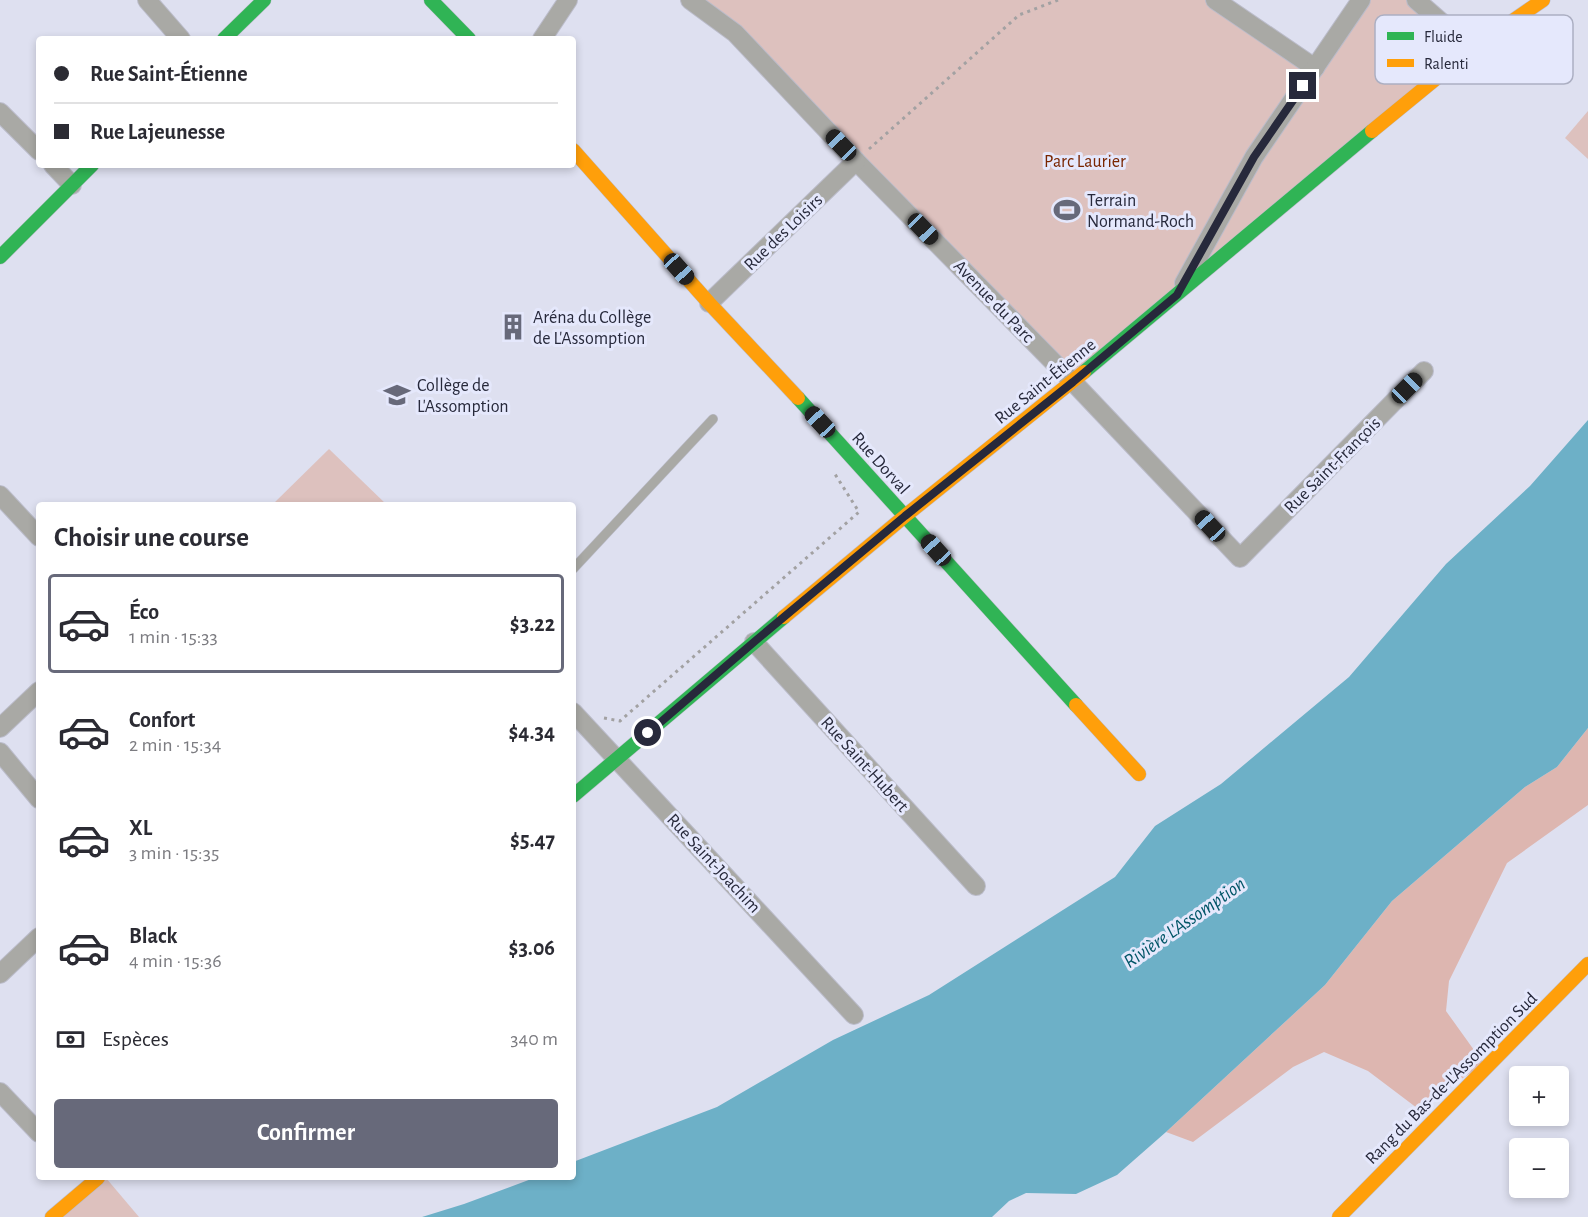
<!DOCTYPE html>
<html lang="fr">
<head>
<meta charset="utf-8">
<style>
  body { margin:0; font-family:"Alegreya Sans",sans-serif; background:#f7f7f7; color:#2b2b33; height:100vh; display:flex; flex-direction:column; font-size:22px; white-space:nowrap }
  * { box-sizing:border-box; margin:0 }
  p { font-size:20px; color:#7c7c81 }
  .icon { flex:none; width:33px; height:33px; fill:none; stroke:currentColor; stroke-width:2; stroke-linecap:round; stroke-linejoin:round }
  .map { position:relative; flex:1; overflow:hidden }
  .drawer { position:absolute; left:36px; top:502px; width:540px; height:678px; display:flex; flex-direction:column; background:#fff; border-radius:6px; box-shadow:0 3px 9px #0003 }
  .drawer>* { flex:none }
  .guide { position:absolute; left:36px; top:36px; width:540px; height:132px; border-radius:6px; box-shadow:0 3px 9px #0003; display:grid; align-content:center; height:132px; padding:0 18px; background:#fff }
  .buttons { position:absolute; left:1509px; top:1066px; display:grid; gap:12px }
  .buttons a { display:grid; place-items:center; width:60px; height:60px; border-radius:6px; background:#fff; box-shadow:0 3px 9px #0003; font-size:30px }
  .end { position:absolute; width:27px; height:27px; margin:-14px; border:8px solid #27293b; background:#fff; box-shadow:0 0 0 3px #fff }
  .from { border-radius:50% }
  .car { position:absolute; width:18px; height:36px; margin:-18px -9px; border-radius:8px; box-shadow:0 0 4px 2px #0007; background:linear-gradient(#222 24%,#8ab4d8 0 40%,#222 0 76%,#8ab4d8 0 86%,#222 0) }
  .guide b { display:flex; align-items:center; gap:21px; height:57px; font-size:22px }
  .guide b+b { border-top:2px solid #e1e1e2 }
  .guide i { width:15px; height:15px; background:#2b2b33 }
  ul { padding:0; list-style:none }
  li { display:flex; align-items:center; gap:18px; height:99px; margin:0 12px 9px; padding:0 6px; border:3px solid transparent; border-radius:6px }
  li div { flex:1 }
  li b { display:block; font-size:22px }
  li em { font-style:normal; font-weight:700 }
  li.active { border-color:#67697a }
  li>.icon { width:54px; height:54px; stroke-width:1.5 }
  h2 { padding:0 18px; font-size:27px; line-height:72px }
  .pay { display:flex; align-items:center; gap:15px; height:66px; padding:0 18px; font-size:22px }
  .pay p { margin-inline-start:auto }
  .button { display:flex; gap:12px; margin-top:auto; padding:12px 18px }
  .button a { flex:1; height:69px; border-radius:6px; background:#67697a; color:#fff; font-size:24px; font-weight:700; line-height:69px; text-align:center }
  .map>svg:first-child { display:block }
  .green { fill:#ddc1be }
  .forest { fill:#ddb6b0 }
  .water { fill:#6db0c7 }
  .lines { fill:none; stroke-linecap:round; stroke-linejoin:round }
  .lane-casing { stroke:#bbbcca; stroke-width:10 }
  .street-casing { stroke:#bbbcca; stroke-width:20 }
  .fast-casing { stroke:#bbbcca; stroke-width:15 }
  .slow-casing { stroke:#bbbcca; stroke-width:15 }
  .path { stroke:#a2a1a2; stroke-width:3; stroke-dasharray:3 4.5; stroke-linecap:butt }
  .lane { stroke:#a9a9a5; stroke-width:9 }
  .street { stroke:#a9a9a5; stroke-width:18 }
  .fast { stroke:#30b455; stroke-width:14 }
  .slow { stroke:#ff9f0a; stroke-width:14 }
  .route { stroke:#27293b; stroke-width:8 }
  .labels { text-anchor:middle; stroke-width:6; stroke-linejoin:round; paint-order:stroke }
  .park-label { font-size:18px; fill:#792500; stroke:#e5e8fc }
  .poi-label { font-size:18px; fill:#27293b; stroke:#e5e8fc; text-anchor:start }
  .street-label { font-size:18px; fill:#27293b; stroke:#e5e8fc }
  .water-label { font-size:20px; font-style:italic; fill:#015567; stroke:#e5e8fc }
  .key { fill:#e5e8fc; stroke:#acafc2; stroke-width:1.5 }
  .key-label { font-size:16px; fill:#27293b }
</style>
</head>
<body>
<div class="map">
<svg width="1588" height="1217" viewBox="0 0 1588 1217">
  <rect width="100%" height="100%" fill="#dee0f0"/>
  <g class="green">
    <path d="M690 0H1215L1315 68 1361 0H1416L1472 49 1073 382Z"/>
    <path d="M1588 111V159L1565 138Z"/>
    <path d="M329 449 387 505H272Z"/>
    <path d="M106 1178 139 1217H53Z"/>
  </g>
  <path class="forest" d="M1588 728V805L1507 863 1449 981 1446 1011 1484 1064 1417 1108 1368 1071 1324 1052 1293 1067 1193 1142 1166 1132 1325 985 1392 901 1525 787 1557 767Z"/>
  <path class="water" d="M1588 420V728L1557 767 1525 787 1392 901 1325 985 1166 1132 1117 1175 1076 1194 1026 1193 1009 1201 992 1217H422L464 1204 534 1178H573V1162L717 1107 833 1040 929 995 1115 877 1155 826 1221 784 1349 677 1446 564 1530 486Z"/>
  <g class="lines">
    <g class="lane-casing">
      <path id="lane" d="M573 569 713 419"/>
    </g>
    <g class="street-casing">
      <g id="street">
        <path d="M147 0 181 39"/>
        <path d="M690 0 735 33 856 161 1073 382 1240 558 1424 371"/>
        <path d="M1215 0 1315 68"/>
        <path d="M1416 0 1472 49"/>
        <path d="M542 39 568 0"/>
        <path d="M0 112 39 151"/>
        <path d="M53 165 72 185"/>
        <path d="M1184 283 1254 157 1361 0"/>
        <path d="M709 303 856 161"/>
        <path d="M0 495 39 537"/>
        <path d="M754 642 976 886"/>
        <path d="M573 712 854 1015"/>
        <path d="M0 728 39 691"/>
        <path d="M0 752 39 799"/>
        <path d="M0 974 39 937"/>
        <path d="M0 1092 39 1133"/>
      </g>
    </g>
    <g class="fast-casing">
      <g id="fast">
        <path d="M431 0 469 39"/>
        <path d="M224 39 264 0"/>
        <path d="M0 257 92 165"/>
        <path d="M1084 372 1372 131"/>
        <path d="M798 398 1076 705"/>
        <path d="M573 796 784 617"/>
      </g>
    </g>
    <g class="slow-casing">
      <g id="slow">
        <path d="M1372 131 1472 49 1543 0"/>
        <path d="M573 150 709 303 798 398"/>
        <path d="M784 617 905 516 1084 372"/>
        <path d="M1076 705 1139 774"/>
        <path d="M52 1217 98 1178"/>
        <path d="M1339 1217 1588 964"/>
      </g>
    </g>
    <g class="path">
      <path d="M869 149 1019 15 1058 0"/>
      <path d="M604 718 620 721 859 512 833 471"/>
    </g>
    <use href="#lane" class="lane"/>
    <use href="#street" class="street"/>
    <use href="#fast" class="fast"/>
    <use href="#slow" class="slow"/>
  </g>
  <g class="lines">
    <path class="route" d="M648 733 754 642 905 516 1073 382 1177 295 1254 157 1303 86"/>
  </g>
  <defs>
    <g id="stadium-bare" transform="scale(2.07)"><path d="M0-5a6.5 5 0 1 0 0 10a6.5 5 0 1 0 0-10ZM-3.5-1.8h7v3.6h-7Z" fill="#67697a" stroke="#e5e8fc" stroke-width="2.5" paint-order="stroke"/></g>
    <g id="building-bare" transform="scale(2.07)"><path d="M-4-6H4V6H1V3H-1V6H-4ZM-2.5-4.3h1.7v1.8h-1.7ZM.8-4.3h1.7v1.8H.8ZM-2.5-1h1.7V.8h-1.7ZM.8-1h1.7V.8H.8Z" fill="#67697a" stroke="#e5e8fc" stroke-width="2.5" paint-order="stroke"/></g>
    <g id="school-bare" transform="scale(2.07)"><path d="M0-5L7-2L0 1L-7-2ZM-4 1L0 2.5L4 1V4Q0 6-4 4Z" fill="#67697a" stroke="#e5e8fc" stroke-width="2.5" paint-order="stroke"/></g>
  </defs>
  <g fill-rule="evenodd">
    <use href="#stadium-bare" x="1067" y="210"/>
    <use href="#building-bare" x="513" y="327"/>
    <use href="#school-bare" x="397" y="395"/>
  </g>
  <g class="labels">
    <g class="park-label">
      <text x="1085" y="167">Parc Laurier</text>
    </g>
    <g class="poi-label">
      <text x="1087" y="206">Terrain<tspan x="1087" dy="21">Normand-Roch</tspan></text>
      <text x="533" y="323">Aréna du Collège<tspan x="533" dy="21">de L'Assomption</tspan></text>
      <text x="417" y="391">Collège de<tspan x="417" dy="21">L'Assomption</tspan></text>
    </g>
    <g class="street-label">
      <text transform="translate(783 232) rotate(-44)" y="6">Rue des Loisirs</text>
      <text transform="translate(994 301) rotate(46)" y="6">Avenue du Parc</text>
      <text transform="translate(1045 381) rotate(-39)" y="6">Rue Saint-Étienne</text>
      <text transform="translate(881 463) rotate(48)" y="6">Rue Dorval</text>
      <text transform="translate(1332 465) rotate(-45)" y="6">Rue Saint-François</text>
      <text transform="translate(865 764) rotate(48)" y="6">Rue Saint-Hubert</text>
      <text transform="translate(714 863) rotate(47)" y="6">Rue Saint-Joachim</text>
      <text transform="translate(1451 1078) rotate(-45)" y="6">Rang du Bas-de-L'Assomption Sud</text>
    </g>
    <g class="water-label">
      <text transform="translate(1184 922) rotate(-35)" y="7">Rivière L'Assomption</text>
    </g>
  </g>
  <rect x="1375" y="15" width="198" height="69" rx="9" class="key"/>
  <rect x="1387" y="32" width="27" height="8" fill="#30b455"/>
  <rect x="1387" y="59" width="27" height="8" fill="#ff9f0a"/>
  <g class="key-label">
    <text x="1424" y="42">Fluide</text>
    <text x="1424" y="69">Ralenti</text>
  </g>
</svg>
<div class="buttons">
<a>+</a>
<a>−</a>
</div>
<i class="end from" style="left:648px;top:733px"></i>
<i class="end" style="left:1303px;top:86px"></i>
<i class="car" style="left:841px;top:145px;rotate:316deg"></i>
<i class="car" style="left:923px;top:229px;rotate:136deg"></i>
<i class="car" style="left:679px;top:269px;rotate:138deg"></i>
<i class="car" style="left:1407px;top:388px;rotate:45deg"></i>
<i class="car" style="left:820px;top:422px;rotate:317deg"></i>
<i class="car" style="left:1210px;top:526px;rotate:317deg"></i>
<i class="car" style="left:936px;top:550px;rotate:318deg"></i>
<div class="guide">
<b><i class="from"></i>Rue Saint-Étienne</b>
<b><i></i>Rue Lajeunesse</b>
</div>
<section class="drawer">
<h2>Choisir une course</h2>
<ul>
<li class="active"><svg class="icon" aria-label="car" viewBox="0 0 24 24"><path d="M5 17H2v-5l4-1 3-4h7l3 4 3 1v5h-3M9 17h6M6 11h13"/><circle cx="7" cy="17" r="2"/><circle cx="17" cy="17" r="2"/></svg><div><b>Éco</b><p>1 min · 15:33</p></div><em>$3.22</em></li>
<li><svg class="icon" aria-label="car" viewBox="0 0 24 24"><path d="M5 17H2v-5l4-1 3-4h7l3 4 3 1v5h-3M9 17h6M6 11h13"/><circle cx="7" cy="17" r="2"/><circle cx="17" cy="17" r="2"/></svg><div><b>Confort</b><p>2 min · 15:34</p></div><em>$4.34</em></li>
<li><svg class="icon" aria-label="car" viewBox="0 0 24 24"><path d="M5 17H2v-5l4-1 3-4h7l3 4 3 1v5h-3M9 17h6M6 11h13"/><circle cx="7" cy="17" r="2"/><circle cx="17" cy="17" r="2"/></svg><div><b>XL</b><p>3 min · 15:35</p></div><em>$5.47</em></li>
<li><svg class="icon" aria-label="car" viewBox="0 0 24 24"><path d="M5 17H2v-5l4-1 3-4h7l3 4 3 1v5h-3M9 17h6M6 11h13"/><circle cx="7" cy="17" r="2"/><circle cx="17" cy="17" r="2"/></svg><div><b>Black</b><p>4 min · 15:36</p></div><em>$3.06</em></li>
</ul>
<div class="pay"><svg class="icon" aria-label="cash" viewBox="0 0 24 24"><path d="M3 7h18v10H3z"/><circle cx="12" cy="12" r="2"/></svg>Espèces<p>340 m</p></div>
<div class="button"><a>Confirmer</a></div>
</section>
</div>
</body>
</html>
